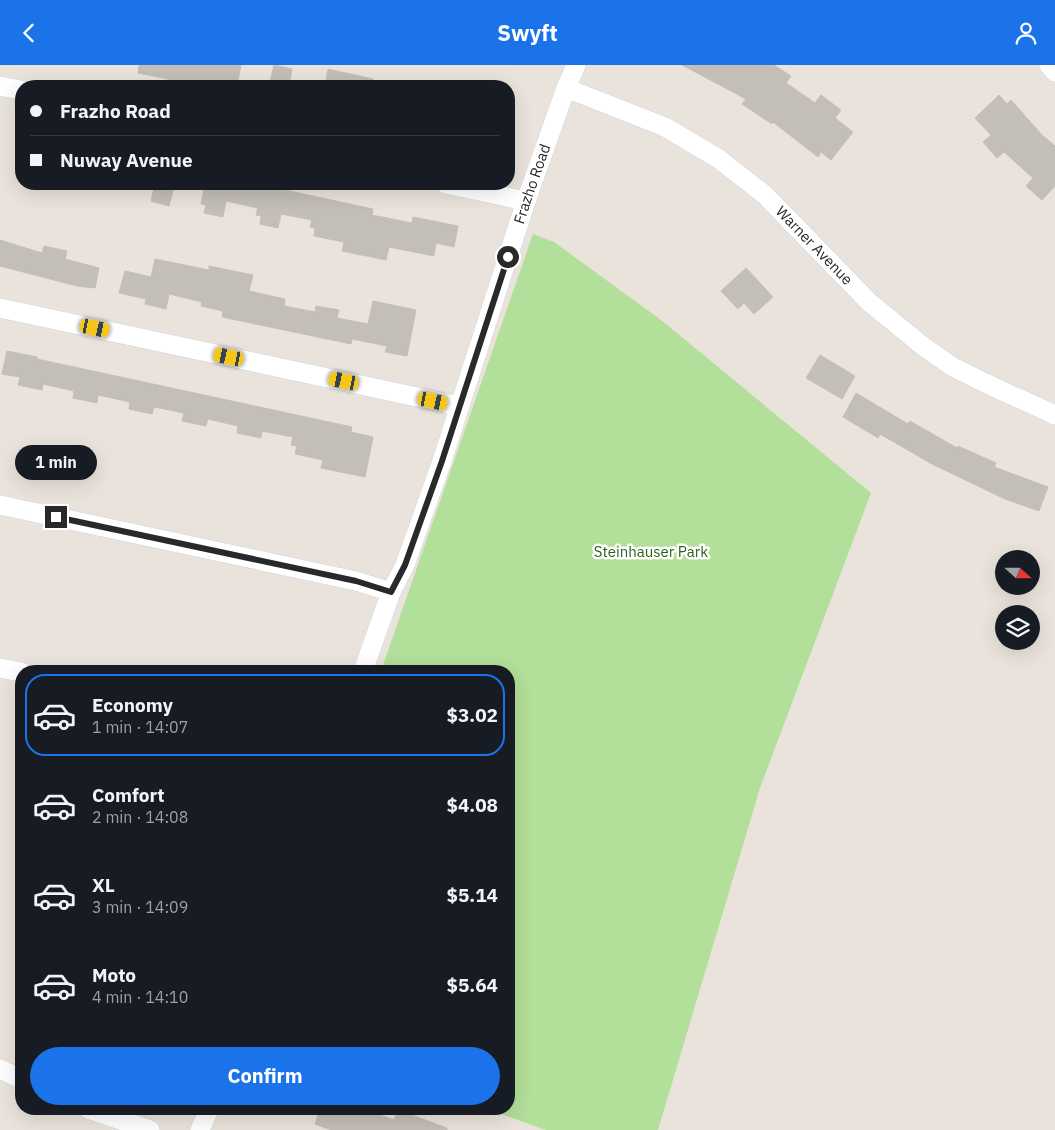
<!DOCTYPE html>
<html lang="en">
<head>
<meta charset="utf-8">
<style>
  body { margin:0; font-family:"IBM Plex Sans",sans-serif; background:#242831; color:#f1f3f6; height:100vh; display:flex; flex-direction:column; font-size:19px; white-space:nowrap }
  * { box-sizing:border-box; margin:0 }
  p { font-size:16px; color:#9ea1a6 }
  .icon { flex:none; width:28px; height:28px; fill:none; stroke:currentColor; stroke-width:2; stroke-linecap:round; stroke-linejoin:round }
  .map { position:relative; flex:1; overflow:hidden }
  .side { position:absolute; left:15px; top:600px; width:500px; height:450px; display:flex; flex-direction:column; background:#171b24; border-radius:20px; box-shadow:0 5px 20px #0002 }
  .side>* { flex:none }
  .guide { position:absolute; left:15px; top:15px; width:500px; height:110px; border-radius:20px; box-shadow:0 5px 20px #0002; display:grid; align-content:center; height:110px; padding:0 15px; background:#171b24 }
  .needle { width:32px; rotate:111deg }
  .fabs { position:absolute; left:995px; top:485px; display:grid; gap:10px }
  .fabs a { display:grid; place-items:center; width:45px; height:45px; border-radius:50%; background:#171b24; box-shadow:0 5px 20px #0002; font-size:25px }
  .end { position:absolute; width:22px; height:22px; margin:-11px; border:6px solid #292929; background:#fff; box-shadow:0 0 0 2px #fff }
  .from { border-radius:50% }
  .bubble { position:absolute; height:35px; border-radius:18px; background:#171b24; box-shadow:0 5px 20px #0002; font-size:16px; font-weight:700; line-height:35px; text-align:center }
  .car { position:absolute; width:15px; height:30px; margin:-15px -8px; border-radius:6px; box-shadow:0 0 4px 1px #0007; background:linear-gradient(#f5c518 24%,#345 0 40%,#f5c518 0 76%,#345 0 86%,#f5c518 0) }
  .guide b { display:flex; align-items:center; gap:18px; height:48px; font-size:19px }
  .guide b+b { border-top:1px solid #363941 }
  .guide i { width:12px; height:12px; background:#f1f3f6 }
  ul { padding:9px 0 0; list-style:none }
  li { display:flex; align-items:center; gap:15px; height:82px; margin:0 10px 8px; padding:0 5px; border:2px solid transparent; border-radius:20px }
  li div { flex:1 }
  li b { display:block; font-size:19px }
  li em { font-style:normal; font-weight:700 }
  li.on { border-color:#1a73e8 }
  li>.icon { width:45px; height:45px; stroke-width:1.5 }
  .primary-button { display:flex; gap:10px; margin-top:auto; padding:10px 15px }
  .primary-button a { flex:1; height:58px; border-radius:30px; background:#1a73e8; color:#fff; font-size:20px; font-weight:700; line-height:58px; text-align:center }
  header { display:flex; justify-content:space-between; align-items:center; height:65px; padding:0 15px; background:#1a73e8; color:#fff; font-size:22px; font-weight:700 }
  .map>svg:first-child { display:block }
  .green { fill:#b2df99 }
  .building { fill:#c3beb6; stroke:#c5bfb5 }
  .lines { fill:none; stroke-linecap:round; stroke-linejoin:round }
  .street-casing { stroke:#d0d4e1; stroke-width:20 }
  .street { stroke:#fff; stroke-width:19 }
  .route { stroke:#292929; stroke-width:6 }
  .labels { text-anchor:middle; stroke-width:5; stroke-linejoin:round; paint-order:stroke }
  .street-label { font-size:15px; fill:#292929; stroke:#fff }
  .park-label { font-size:15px; fill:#2c611d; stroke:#fff }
</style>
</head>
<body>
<header><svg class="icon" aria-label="back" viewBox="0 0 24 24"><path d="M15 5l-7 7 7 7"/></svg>Swyft<svg class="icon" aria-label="person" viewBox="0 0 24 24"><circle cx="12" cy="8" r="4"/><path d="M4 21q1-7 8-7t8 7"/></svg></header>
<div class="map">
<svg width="1055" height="1065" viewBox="0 0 1055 1065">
  <rect width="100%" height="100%" fill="#eae3db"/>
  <path class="green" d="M533 169 554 177 661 255 871 428 760 723 658 1065H546L487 1044H509V606H381Z"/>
  <g class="building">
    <path d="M139 0H241L237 21H190L167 17 168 14 138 8Z"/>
    <path d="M274 0 292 4 289 21H269Z"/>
    <path d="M682 0H774L791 11 786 18 815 38 821 30 841 45 835 53 853 67 831 95 821 87 818 92 773 57 772 59 742 39 746 34Z"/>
    <path d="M328 4 373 14V21H325Z"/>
    <path d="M999 30 1007 39 1011 35 1042 70 1055 81V121L1042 135 1026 121 1033 113 1004 87 997 93 983 77 991 70 975 53Z"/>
    <path d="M155 119H175L169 141 151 136Z"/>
    <path d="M205 119H257L373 144 372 150 412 158 413 152 458 161 454 182 436 178 434 191 389 182 386 195 342 186 344 177 314 171 315 163 310 162 312 155 281 149 278 163 260 159 261 151 256 150 258 143 226 136 223 152 204 148 206 140 201 139Z"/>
    <path d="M0 175 42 188 44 181 67 186 65 194 99 203 95 223 77 221 0 201Z"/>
    <path d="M155 194 209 205V201L253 210 249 226 285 234 284 241 315 247 316 241 339 245 337 253 368 259 373 236 416 245 407 291 385 287 387 281 352 274 351 279 222 252 223 246 201 241 202 237 169 229 166 244 145 239 146 234 119 228 125 206 151 212Z"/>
    <path d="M746 203 773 232 754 249 744 238 738 244 721 226Z"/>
    <path d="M7 286 37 292V294L352 362 351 367 373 372 365 412 321 403 323 395 295 389 297 381 291 380 293 372 262 366 261 373 237 368 238 361 208 354 206 361 182 356 184 348 154 342 152 349 129 344 130 337 98 330 97 338 73 333 74 326 43 319 42 325 18 320 20 312 2 309Z"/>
    <path d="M820 290 855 311 842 334 806 313Z"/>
    <path d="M856 328 908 359 910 356 957 383 958 381 996 398 994 402 1048 422 1039 446 1005 434 932 399 880 369 878 373 843 352Z"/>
    <path d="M320 1044H363L394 1055 398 1045 447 1063V1065H331L315 1059Z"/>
  </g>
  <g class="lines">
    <g class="street-casing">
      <g id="street">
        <path d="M1049 0 1055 7"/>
        <path d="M0 21 21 25"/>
        <path id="s1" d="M566 23 665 62 719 94 765 130 869 237 924 282 953 302 985 318 1055 350"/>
        <path d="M446 119 526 136"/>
        <path d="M0 243 459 341"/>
        <path d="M0 440 356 516 391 527"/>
        <path d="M0 603 21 607"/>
        <path id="s2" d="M363 606 391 527 405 500 442 396 526 136 566 23 576 0"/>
        <path d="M0 1004 21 1014"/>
        <path d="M88 1044 150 1065"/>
        <path d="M200 1065 209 1044"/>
      </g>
    </g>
    <use href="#street" class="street"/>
  </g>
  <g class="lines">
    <path class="route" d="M56 452 356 516 391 527 405 500 442 396 508 192"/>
  </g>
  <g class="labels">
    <g class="street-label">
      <text dy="5" stroke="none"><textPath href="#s2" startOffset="516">Frazho Road</textPath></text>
      <text dy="5" stroke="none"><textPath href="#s1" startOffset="298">Warner Avenue</textPath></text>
    </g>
    <g class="park-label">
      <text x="651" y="492">Steinhauser Park</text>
    </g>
  </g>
</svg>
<div class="fabs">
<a><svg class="needle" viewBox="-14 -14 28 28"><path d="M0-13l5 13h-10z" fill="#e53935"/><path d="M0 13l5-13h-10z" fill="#9ea1a6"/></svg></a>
<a><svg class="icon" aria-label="layers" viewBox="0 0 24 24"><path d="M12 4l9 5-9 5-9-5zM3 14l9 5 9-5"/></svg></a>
</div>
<i class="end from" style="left:508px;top:192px"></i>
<i class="end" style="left:56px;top:452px"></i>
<div class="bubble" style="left:15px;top:380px;width:82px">1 min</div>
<i class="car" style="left:95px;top:263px;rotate:102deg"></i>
<i class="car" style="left:229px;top:292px;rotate:282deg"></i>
<i class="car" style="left:344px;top:316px;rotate:282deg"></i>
<i class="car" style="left:433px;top:336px;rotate:102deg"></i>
<div class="guide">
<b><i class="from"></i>Frazho Road</b>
<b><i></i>Nuway Avenue</b>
</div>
<section class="side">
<ul>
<li class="on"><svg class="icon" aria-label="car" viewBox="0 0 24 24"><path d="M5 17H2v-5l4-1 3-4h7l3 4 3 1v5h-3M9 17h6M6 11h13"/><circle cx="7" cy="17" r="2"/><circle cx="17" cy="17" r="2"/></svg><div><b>Economy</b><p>1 min · 14:07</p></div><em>$3.02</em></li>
<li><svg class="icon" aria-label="car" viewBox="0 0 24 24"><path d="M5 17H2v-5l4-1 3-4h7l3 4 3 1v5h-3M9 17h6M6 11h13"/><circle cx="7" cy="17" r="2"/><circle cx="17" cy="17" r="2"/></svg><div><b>Comfort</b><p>2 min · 14:08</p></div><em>$4.08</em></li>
<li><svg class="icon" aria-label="car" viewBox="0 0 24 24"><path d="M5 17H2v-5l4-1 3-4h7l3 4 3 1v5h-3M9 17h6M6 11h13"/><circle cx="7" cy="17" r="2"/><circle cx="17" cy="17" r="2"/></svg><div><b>XL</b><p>3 min · 14:09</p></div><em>$5.14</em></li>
<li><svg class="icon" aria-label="car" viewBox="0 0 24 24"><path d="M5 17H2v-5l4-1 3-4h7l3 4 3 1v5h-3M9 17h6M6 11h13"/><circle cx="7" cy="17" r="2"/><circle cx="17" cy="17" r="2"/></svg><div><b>Moto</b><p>4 min · 14:10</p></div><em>$5.64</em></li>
</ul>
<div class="primary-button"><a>Confirm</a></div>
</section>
</div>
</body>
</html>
